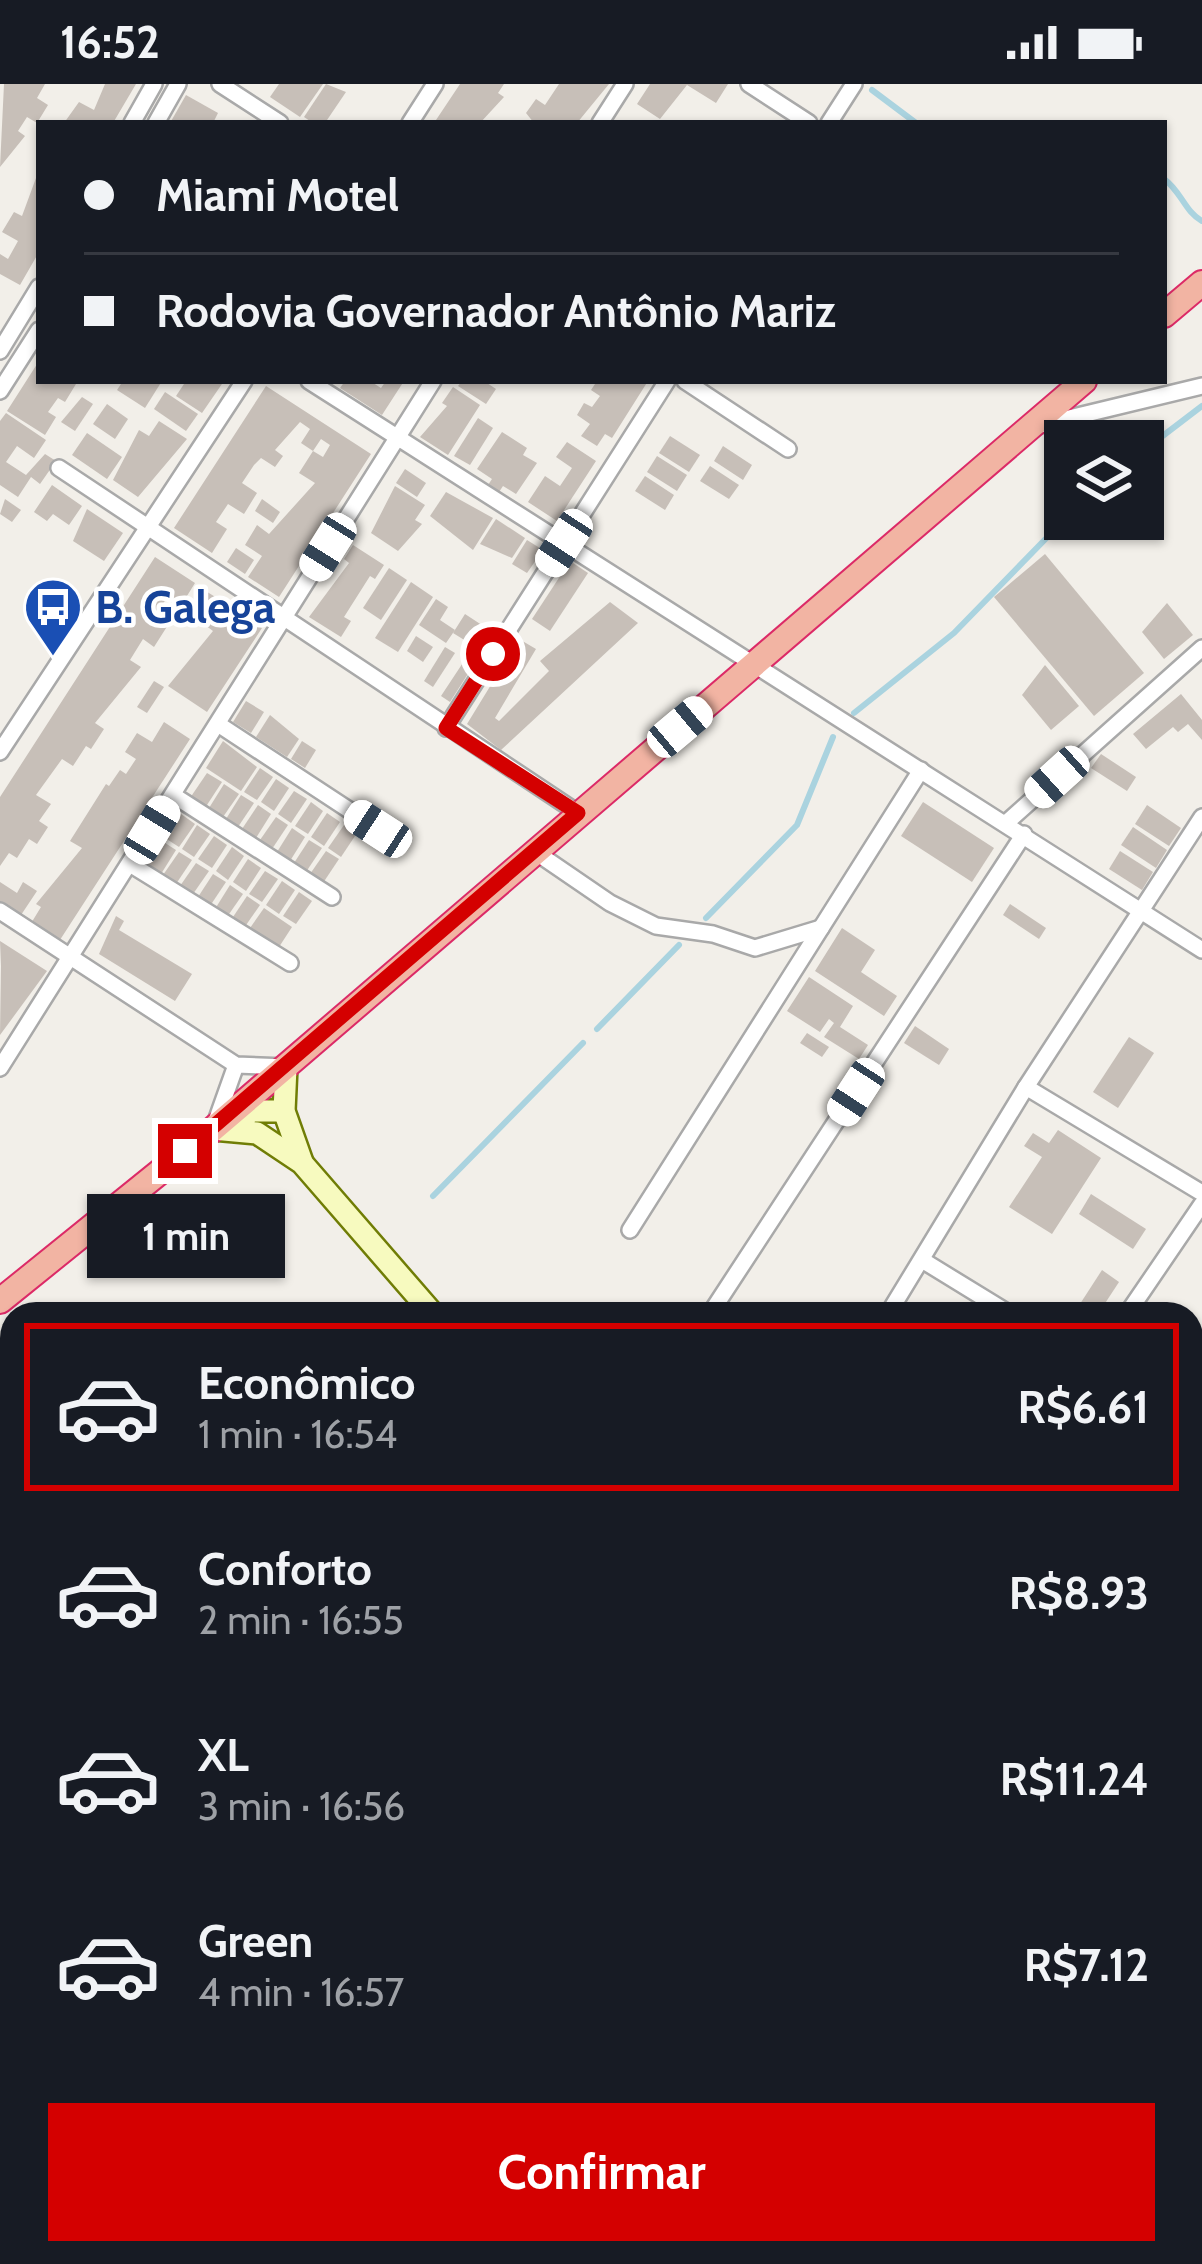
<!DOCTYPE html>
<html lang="pt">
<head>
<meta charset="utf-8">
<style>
  body { margin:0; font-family:Cabin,sans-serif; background:#20242c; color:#f1f3f6; height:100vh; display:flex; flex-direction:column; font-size:45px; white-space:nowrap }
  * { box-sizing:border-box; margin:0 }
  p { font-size:39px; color:#9ea1a6 }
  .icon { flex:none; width:66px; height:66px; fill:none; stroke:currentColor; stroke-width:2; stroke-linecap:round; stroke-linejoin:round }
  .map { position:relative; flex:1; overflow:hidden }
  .details { position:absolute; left:0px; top:1218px; width:1203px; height:963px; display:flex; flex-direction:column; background:#171b24; border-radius:36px 36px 0 0; box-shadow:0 3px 9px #0004 }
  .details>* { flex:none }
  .top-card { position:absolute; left:36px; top:36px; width:1131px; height:264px; border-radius:0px; box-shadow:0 3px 9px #0004; display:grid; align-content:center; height:264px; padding:0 48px; background:#171b24 }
  .controls { position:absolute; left:1044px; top:336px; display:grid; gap:24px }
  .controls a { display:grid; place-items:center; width:120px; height:120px; border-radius:0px; background:#171b24; box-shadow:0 3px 9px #0004; font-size:60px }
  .end { position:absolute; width:54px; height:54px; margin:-27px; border:15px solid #d40000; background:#fff; box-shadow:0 0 0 6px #fff }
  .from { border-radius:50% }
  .bubble { position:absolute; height:84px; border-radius:0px; background:#171b24; box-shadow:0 3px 9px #0004; font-size:39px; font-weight:700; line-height:84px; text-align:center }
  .car { position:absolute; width:36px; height:72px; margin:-36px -18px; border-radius:15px; box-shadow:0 0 9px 3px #0007; background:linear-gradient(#fff 24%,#345 0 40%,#fff 0 76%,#345 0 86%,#fff 0) }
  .top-card b { display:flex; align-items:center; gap:42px; height:114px; font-size:45px }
  .top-card b+b { border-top:3px solid #363941 }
  .top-card i { width:30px; height:30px; background:#f1f3f6 }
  ul { padding:21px 0 0; list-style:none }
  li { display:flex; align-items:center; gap:36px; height:168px; margin:0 24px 18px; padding:0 24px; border:6px solid transparent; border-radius:0px }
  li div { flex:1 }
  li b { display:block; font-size:45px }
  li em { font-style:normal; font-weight:700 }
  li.selected { border-color:#d40000 }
  li>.icon { width:108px; height:108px; stroke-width:1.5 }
  .button { display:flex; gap:24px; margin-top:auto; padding:24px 48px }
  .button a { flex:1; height:138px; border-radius:0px; background:#d40000; color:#fff; font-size:48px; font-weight:700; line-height:138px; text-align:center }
  .status { display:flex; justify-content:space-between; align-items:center; height:84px; padding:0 60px; background:#171b24; direction:ltr }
  .status svg { height:33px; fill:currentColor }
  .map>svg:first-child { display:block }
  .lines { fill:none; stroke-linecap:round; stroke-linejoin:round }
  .stream { stroke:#aad3df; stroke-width:6 }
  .building { fill:#c7bfb8 }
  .minor-casing { stroke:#a9a9a9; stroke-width:20 }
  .secondary-casing { stroke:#707d05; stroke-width:26 }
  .trunk-casing { stroke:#dc2a67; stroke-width:28 }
  .minor { stroke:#fff; stroke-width:15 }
  .secondary { stroke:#f7fabf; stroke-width:21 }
  .trunk { stroke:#f2b4a3; stroke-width:24 }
  .route { stroke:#d40000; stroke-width:15 }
  .labels { text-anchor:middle; stroke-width:9; stroke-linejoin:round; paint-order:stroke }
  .transit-label { font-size:45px; font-weight:bold; fill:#164399; stroke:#fff; text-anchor:start }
</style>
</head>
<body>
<div class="status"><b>16:52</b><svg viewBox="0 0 49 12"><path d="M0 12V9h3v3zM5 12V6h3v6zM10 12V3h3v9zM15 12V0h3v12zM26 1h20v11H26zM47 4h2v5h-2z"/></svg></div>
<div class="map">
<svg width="1202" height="2180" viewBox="0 0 1202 2180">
  <rect width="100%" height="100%" fill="#f2efe9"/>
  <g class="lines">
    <g class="stream">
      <path d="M872 6 916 39"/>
      <path d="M1164 95C1181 107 1185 128 1202 137"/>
      <path d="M1143 367 1202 322"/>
      <path d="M854 629 954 549 1065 435"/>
      <path d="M706 834 797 741 833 653"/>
      <path d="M597 945 679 861"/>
      <path d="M433 1112 583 959"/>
    </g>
  </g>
  <g class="building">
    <path d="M4 0H45L37 14 48 21 37 39 27 33 18 47 25 52 0 83Z"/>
    <path d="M105 0H136L113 39H64L79 18 94 26Z"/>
    <path d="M279 0H323L300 33 270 13Z"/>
    <path d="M326 0 346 8 325 39H313L304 33Z"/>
    <path d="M460 0H504L498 9 504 13 480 39H434Z"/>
    <path d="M559 0H609L577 39H534L526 29 536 15 545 21Z"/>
    <path d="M650 0H728L716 19 687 1 660 35 637 20Z"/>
    <path d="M186 11 218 29 213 39H170Z"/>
    <path d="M36 94 39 168 20 201 0 190V170L8 175 18 157 2 148 14 128 22 132Z"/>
    <path d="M39 277V297L76 300 65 318 58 314 48 328 56 333 45 351 7 327Z"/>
    <path d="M123 297H162L145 324 117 306Z"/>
    <path d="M186 297H224L202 329 176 312Z"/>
    <path d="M345 297H370L381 304 386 297H404L382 331 340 304Z"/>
    <path d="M462 297H484L496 305 486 320 458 302Z"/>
    <path d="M597 297H648L612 354 605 350 597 362 581 352 590 340 577 331 584 319 592 323 600 312 591 306Z"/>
    <path d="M266 302 371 370 279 513 248 493 262 472 245 461 257 441 269 450 315 399 299 389 313 367 323 373 330 361 321 355 313 367 301 359 310 345 300 338 275 366 283 372 275 383 261 374 254 381 242 399 257 409 244 430 228 420 216 438 227 445 212 469 174 444Z"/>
    <path d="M453 303 480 321 448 371 420 353 447 322 442 319Z"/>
    <path d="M165 308 198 330 186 347 154 325Z"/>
    <path d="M82 313 93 320 75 347 61 338Z"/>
    <path d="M107 320 128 335 115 355 93 340Z"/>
    <path d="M6 329 46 356 34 374 17 362 6 378 26 391 45 370 56 377 40 400 31 393 18 413 0 401V337Z"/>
    <path d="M478 334 493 344 470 381 454 372Z"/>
    <path d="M159 337 187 355 138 413 113 396 139 346 149 352Z"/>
    <path d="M502 348 527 364 523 371 537 379 516 410 503 402 499 408 488 401 492 395 477 385Z"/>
    <path d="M87 349 122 373 107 395 72 371Z"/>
    <path d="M670 352 700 371 689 388 659 369Z"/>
    <path d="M567 358 596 377 557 437 528 418 545 392 560 402 572 384 556 373Z"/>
    <path d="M723 362 752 381 743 396 714 377Z"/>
    <path d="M657 372 687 391 677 407 647 388Z"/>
    <path d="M710 382 739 401 729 415 700 397Z"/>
    <path d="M405 385 426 399 417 413 396 399Z"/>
    <path d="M645 392 674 411 665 426 635 407Z"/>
    <path d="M52 401 82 422 69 441 53 430 47 437 34 428Z"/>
    <path d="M395 402 425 421 415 436 422 440 398 467 371 449Z"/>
    <path d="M446 408 493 434 473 466 430 432Z"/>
    <path d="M5 415 21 426 12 438 0 430Z"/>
    <path d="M262 415 280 428 273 439 255 427Z"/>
    <path d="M87 425 123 449 104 477 73 457Z"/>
    <path d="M496 435 525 454 512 474 480 460Z"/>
    <path d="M527 456 543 466 527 489 512 480Z"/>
    <path d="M353 461 384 481 375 495 370 492 344 533 351 537 341 553 309 533 349 479 344 475Z"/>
    <path d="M236 464 254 476 245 490 227 478Z"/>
    <path d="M1045 470 1144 589 1094 632 994 513Z"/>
    <path d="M155 473 195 499 182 520 168 512 155 532 168 541 154 563 143 555 130 576 141 583 95 639 104 645 91 665 86 662 73 682 62 675 36 711 51 720 39 737 48 743 37 760 29 755 17 774 9 769 0 782V713Z"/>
    <path d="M570 477 588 489 550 547 532 535Z"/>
    <path d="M389 484 407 496 381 536 363 524Z"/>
    <path d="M411 498 433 513 398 568 375 554Z"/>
    <path d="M204 506 217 514 203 537 190 528Z"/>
    <path d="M436 515 448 523 440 536 455 546 446 559 419 541Z"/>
    <path d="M221 517 262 544 207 628 168 602 213 547 205 541Z"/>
    <path d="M610 518 638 539 501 666 467 640 519 555 536 565 495 634 499 637 549 587 540 577Z"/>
    <path d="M1167 519 1193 551 1164 575 1142 548Z"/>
    <path d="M465 530 494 549 450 618 441 612 474 562 453 549Z"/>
    <path d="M416 552 433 563 423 578 407 567Z"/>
    <path d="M445 563 455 569 433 603 424 597Z"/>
    <path d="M1045 581 1079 622 1051 646 1022 611Z"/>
    <path d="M154 597 164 603 147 629 137 623Z"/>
    <path d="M1181 610 1202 636V656L1188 640 1178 648 1173 643 1146 665 1133 650Z"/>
    <path d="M246 617 264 628 251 649 233 638Z"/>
    <path d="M270 631 299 655 287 673 256 653Z"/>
    <path d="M164 638 190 655 58 859 30 841 41 823 36 820 82 764 70 757 106 700 109 702 120 686 126 690 136 675 125 668 137 649 152 658Z"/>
    <path d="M223 657 257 683 241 707 206 684Z"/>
    <path d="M302 657 316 666 305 684 291 675Z"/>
    <path d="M1101 670 1136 693 1127 707 1091 684Z"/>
    <path d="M260 684 273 693 257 716 244 708Z"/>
    <path d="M207 689 222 698 205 724 190 714Z"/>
    <path d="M276 695 289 704 274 727 261 718Z"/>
    <path d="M224 700 239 710 223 733 209 724Z"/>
    <path d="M294 707 307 715 291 739 278 730Z"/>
    <path d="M241 711 254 719 238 743 226 735Z"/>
    <path d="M311 718 323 727 308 750 295 742Z"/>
    <path d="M923 718 994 764 972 798 901 752Z"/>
    <path d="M258 721 271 730 256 754 242 745Z"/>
    <path d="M1147 721 1181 744 1169 762 1135 740Z"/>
    <path d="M327 729 340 738 324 762 311 753Z"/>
    <path d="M181 730 195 740 179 763 165 754Z"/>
    <path d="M276 733 288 741 272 765 260 756Z"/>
    <path d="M197 741 210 750 194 773 182 765Z"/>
    <path d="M344 741 357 749 341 773 328 764Z"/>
    <path d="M1133 743 1167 766 1156 784 1121 761Z"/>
    <path d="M292 744 305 753 290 777 277 768Z"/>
    <path d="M214 752 227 761 212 784 198 775Z"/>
    <path d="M309 756 322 764 306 788 294 779Z"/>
    <path d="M162 757 176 766 161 790 146 780Z"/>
    <path d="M232 763 244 772 228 796 216 787Z"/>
    <path d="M326 767 339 775 323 799 310 790Z"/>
    <path d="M1120 767 1153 788 1142 806 1109 785Z"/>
    <path d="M179 768 192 776 176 800 163 791Z"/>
    <path d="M248 775 261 784 246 807 233 798Z"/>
    <path d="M196 779 209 787 193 810 180 802Z"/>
    <path d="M265 787 278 795 262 818 249 810Z"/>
    <path d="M213 790 226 798 210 822 198 813Z"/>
    <path d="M282 797 295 806 279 830 266 821Z"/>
    <path d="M0 798 17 809 23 798 37 807 19 834 0 821Z"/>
    <path d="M230 801 243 810 227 833 215 825Z"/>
    <path d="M299 808 312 817 296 840 283 832Z"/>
    <path d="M247 812 260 821 244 844 231 836Z"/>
    <path d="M1010 820 1046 844 1039 855 1003 831Z"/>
    <path d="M264 824 292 843 279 863 250 844Z"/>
    <path d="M116 832 124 837 119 846 192 890 175 917 99 870Z"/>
    <path d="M842 844 875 866 861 888 897 912 884 932 815 887Z"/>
    <path d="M0 857 47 887 0 951 1 882Z"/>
    <path d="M809 893 853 922 840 943 868 961 859 975 824 953 834 939 829 935 820 948 787 927Z"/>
    <path d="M915 942 949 965 939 981 904 959Z"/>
    <path d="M807 949 829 963 822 973 800 959Z"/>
    <path d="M1129 953 1154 969 1118 1024 1093 1008Z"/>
    <path d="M1058 1046 1101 1074 1052 1150 1009 1123 1042 1073 1024 1062 1033 1049 1049 1059Z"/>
    <path d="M1091 1110 1146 1145 1133 1165 1079 1130Z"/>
    <path d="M1102 1186 1119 1198 1098 1230H1089L1078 1223Z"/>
  </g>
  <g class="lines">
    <g class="minor-casing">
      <g id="minor">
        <path d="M220 0 280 39"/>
        <path d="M749 0 809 39"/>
        <path d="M132 39 154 0"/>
        <path d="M156 39 178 0"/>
        <path d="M410 39 435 0"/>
        <path d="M600 39 625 0"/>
        <path d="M829 39 854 0"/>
        <path d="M0 267 39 203"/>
        <path d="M309 297 1202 866"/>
        <path d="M685 297 788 365"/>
        <path d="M0 307 39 246"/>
        <path d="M1036 342 1202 302"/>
        <path d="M59 384 578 729"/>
        <path d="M218 640 378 745"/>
        <path d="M446 644 667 297"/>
        <path d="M0 668 244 297"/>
        <path d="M173 711 332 813"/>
        <path d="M1006 739 1202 564"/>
        <path d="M534 767 610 819 656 842 713 850 755 864 821 844"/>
        <path d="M130 780 290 879"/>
        <path d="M0 827 236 981 286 983"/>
        <path d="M0 984 433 297"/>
        <path d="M1026 1003 1202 1109"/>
        <path d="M215 1040 236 981"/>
        <path d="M630 1146 921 686"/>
        <path d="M922 1176 1010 1230"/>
        <path d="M710 1230 1024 750"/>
        <path d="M888 1230 1026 1003 1202 733"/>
        <path d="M1127 1230 1202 1120"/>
        <path d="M1191 1348 1202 1355"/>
        <path d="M1191 1533 1202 1515"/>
        <path d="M0 1849 12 1856"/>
      </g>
    </g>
    <g class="secondary-casing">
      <g id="secondary">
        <path d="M286 983 284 1027 302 1078"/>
        <path d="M228 1038 253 1027H284"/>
        <path d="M213 1045 257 1049 302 1079 433 1230"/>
        <path d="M1191 1685 1202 1690"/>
      </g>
    </g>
    <g class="trunk-casing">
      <g id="trunk">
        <path d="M1164 231 1202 199"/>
        <path d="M0 1217 213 1045 1084 297"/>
      </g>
    </g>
    <use href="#minor" class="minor"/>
    <use href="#secondary" class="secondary"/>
    <use href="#trunk" class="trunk"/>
  </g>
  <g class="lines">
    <path class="route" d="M185 1067 578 729 446 644 493 570"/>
  </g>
  <defs>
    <g id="bus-pin" transform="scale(3)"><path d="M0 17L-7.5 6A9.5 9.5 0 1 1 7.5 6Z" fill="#1a4fb4" stroke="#fff"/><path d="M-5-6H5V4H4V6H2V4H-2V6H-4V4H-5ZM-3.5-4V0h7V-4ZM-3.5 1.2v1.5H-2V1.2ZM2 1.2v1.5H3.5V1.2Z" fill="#fff"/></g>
  </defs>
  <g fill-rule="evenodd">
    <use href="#bus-pin" x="53" y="523"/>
  </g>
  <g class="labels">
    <g class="transit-label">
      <text x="95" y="539">B. Galega</text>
    </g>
  </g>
</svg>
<div class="controls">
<a><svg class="icon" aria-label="layers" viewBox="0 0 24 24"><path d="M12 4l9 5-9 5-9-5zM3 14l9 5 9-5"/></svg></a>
</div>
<i class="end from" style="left:493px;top:570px"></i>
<i class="end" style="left:185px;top:1067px"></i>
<div class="bubble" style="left:87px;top:1110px;width:198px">1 min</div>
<i class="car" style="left:564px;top:459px;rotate:213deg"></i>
<i class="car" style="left:328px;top:463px;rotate:212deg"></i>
<i class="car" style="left:680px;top:643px;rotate:50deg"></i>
<i class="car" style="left:1057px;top:693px;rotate:228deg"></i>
<i class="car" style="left:378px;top:745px;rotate:303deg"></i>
<i class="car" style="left:152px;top:746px;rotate:31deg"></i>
<i class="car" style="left:856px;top:1008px;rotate:213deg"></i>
<div class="top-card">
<b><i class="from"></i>Miami Motel</b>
<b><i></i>Rodovia Governador Antônio Mariz</b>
</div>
<section class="details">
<ul>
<li class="selected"><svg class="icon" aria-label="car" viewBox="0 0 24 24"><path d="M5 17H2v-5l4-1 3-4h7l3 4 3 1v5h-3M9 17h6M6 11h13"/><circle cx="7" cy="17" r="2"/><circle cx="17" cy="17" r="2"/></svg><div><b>Econômico</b><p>1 min · 16:54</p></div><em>R$6.61</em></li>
<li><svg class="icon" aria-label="car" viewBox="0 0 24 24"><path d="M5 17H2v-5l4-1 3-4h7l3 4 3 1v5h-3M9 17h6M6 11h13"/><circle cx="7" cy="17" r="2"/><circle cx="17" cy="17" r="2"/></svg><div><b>Conforto</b><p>2 min · 16:55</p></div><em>R$8.93</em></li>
<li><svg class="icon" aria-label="car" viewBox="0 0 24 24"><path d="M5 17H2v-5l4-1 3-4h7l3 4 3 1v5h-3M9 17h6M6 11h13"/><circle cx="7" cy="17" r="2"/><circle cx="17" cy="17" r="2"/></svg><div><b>XL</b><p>3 min · 16:56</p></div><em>R$11.24</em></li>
<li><svg class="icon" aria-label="car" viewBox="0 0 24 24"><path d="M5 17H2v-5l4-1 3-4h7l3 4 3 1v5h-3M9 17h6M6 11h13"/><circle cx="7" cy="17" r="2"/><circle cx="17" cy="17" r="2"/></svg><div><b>Green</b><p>4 min · 16:57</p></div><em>R$7.12</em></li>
</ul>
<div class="button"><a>Confirmar</a></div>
</section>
</div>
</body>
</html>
